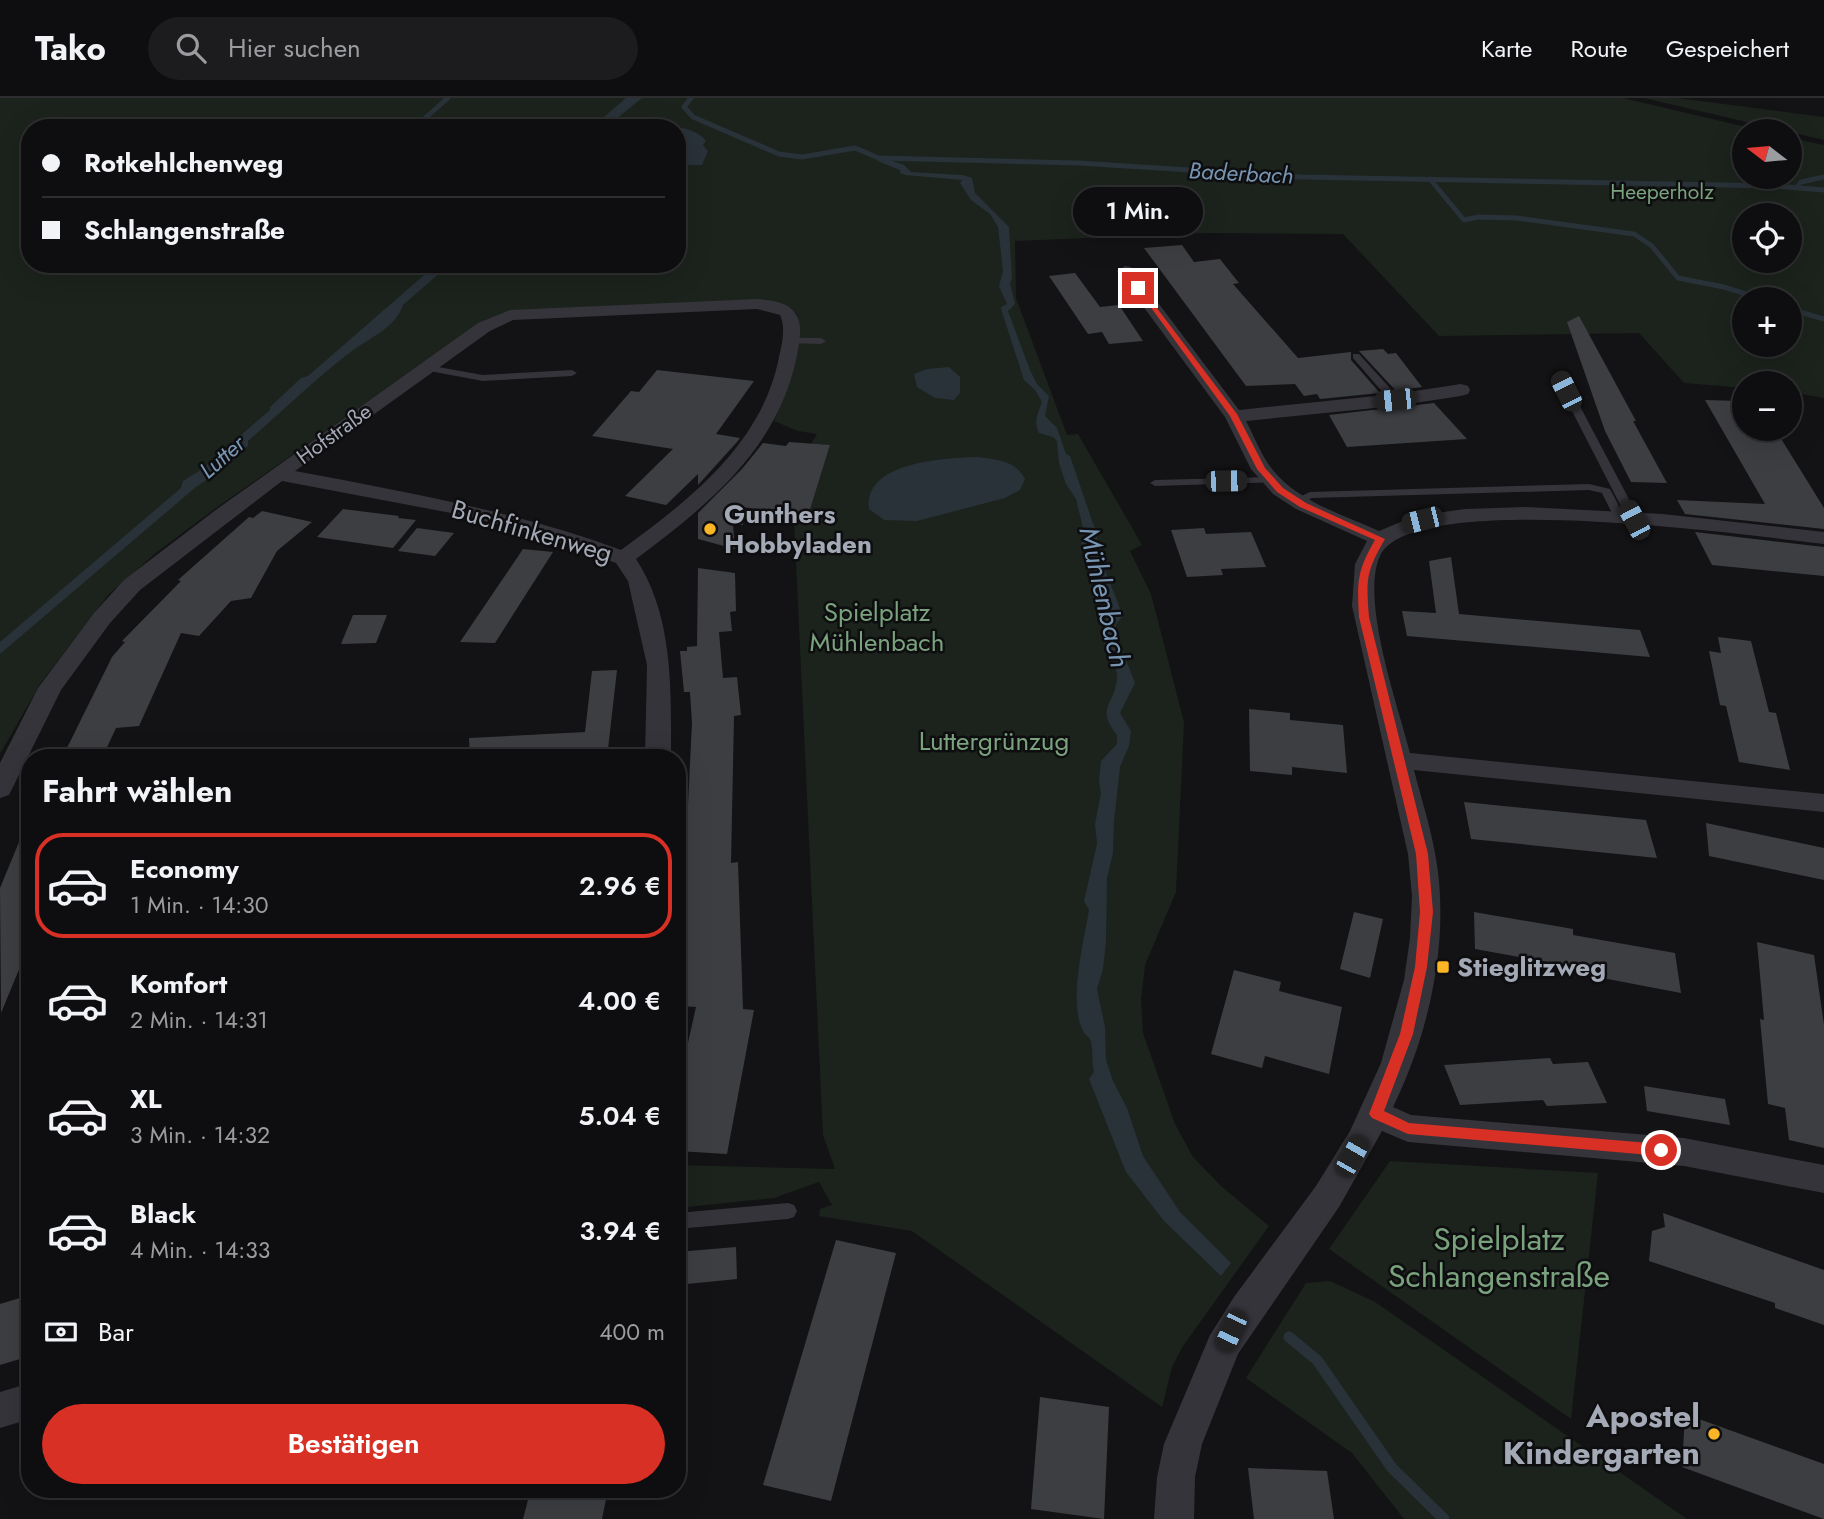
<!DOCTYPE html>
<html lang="de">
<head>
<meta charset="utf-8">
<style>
  body { margin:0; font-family:Jost,sans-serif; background:#1c1c1e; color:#f1f3f6; height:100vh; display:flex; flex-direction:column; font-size:26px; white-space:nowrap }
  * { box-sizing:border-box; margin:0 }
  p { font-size:23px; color:#9b9c9f }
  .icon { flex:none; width:38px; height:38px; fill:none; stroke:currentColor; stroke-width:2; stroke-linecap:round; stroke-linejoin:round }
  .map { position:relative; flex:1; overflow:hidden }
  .drawer { position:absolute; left:21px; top:651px; width:665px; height:749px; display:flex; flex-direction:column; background:#0e0e10; border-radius:28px; box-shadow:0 7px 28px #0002,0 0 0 2px #2e2e30 }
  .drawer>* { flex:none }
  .guide { position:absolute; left:21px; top:21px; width:665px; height:154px; border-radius:28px; box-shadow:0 7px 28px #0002,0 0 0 2px #2e2e30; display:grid; align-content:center; height:154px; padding:0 21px; background:#0e0e10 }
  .needle { width:46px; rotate:286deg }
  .fabs { position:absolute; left:1732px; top:21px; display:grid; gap:14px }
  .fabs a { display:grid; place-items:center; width:70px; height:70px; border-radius:50%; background:#0e0e10; box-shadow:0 7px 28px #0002,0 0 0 2px #2e2e30; font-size:35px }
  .end { position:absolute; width:32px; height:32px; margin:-16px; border:9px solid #d93025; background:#fff; box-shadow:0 0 0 4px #fff }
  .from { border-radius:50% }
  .bubble { position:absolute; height:49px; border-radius:24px; background:#0e0e10; box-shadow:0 7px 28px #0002,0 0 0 2px #2e2e30; font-size:23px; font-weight:600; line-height:49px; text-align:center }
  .car { position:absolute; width:21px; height:42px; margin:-21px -10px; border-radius:9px; box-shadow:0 0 5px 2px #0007; background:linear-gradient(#222 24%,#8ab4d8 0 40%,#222 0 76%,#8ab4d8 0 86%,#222 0) }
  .guide b { display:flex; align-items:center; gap:24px; height:66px; font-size:26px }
  .guide b+b { border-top:2px solid #2e2e30 }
  .guide i { width:18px; height:18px; background:#f1f3f6 }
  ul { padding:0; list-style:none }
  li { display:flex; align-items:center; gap:21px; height:105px; margin:0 14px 10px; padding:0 7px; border:4px solid transparent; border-radius:28px }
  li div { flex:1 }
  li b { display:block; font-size:26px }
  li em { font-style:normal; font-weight:600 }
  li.on { border-color:#d93025 }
  li>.icon { width:63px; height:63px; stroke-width:1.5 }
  h2 { padding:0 21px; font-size:32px; line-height:84px }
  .pay { display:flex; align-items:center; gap:18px; height:77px; padding:0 21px; font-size:26px }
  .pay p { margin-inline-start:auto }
  .primary-button { display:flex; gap:14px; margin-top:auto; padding:14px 21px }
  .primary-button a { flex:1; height:80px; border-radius:42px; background:#d93025; color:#fff; font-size:28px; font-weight:600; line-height:80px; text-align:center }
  header { display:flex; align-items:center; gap:42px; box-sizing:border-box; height:98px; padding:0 35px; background:#0e0e10; border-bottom:2px solid #2e2e30 }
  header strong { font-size:33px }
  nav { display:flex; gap:38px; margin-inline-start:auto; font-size:24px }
  .search { width:490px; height:63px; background:#1c1c1e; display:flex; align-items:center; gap:18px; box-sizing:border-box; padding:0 24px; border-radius:38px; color:#9b9c9f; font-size:26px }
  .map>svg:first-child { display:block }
  .green { fill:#1b231c; fill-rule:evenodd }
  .water { fill:#293139 }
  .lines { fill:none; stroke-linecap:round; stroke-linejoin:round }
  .stream-far1 { stroke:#293139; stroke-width:5 }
  .stream { stroke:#293139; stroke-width:11 }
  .building { fill:#3d3e42 }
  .lane { fill:#34343a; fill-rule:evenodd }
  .street { fill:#34343a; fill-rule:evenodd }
  .route { fill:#d93025 }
  .poi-dot { fill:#fab625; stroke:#0e0e10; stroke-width:2.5 }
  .labels { text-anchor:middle; stroke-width:5; stroke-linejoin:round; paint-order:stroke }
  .far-park-label { font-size:21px; fill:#79a27d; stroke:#0e0e10 }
  .far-street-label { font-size:21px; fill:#a4a9b6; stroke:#0e0e10 }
  .far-water-label { font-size:23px; font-style:italic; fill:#7896b3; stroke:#0e0e10 }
  .poi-label { font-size:26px; font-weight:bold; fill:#a4a9b6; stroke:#0e0e10; text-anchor:start }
  .street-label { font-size:26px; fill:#a4a9b6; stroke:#0e0e10 }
  .park-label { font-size:26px; fill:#79a27d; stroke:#0e0e10 }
  .water-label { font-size:28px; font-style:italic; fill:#7896b3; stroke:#0e0e10 }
  .near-park-label { font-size:32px; fill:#79a27d; stroke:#0e0e10 }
  .near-poi-label { font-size:32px; font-weight:bold; fill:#a4a9b6; stroke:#0e0e10; text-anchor:end }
</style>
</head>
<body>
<header>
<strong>Tako</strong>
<div class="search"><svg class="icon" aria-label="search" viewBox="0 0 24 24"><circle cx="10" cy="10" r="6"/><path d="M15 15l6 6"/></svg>Hier suchen</div>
<nav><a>Karte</a><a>Route</a><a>Gespeichert</a></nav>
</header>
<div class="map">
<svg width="1824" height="1421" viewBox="0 0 1824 1421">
  <rect width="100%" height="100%" fill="#131315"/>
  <g class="green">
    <path d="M0 0H1623L1763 33H1745V79H1790V40L1824 47V300L1790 294V285H1745V290L1684 285 1639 235 1439 238 1343 136 1206 135 1015 143 1016 200 1067 337 1078 336 1142 447 1130 453 1151 496 1184 624 1176 794 1145 867 1141 902 1143 935 1175 1026 1193 1059 1221 1088 1269 1128 1183 1248 1172 1269 1162 1309 912 1133 819 1118 820 1111 832 1107 819 1084 774 1100 677 1110V1067L835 1071 823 1037 794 422V417L808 418 830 347 811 346 817 336 798 333 774 323C788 290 804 253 797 216L788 209 506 214 485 222 216 410 157 454 108 497 40 586 0 656ZM30 30H677V166H30ZM1745 117H1790V163H1745ZM1745 201H1790V247H1745Z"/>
    <path d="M1644 0H1677L1824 19V42Z"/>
    <path d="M1390 1063 1598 1075 1571 1321 1329 1151Z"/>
    <path d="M1330 1183 1375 1204 1687 1421H1404L1352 1355 1246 1280 1306 1185Z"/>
  </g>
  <g class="water">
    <path d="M626 0H642L605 30H591Z"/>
    <path d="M675 29C686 30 700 34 706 43L703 47 708 53 702 67H687L677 59V30Z"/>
    <path d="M890 62 904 67 911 74 963 77 972 80 975 95 1009 129 1012 180 1010 185 1015 206 1008 213 1030 272 1037 286 1049 298 1045 318 1057 330 1066 356 1070 358 1097 437V451L1123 518 1116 526V536L1135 585 1120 615 1131 633 1129 648 1120 669 1114 723 1113 755 1107 780 1106 843 1103 871 1097 891 1105 929 1106 962 1113 983 1127 1010 1143 1058 1180 1114 1231 1165 1221 1178 1164 1123 1126 1074 1089 981 1094 974C1091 964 1094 950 1090 941 1088 938 1084 936 1083 933 1068 904 1084 843 1089 812L1084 803 1097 746 1095 726 1101 695 1099 683 1101 663 1117 646V637C1096 610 1113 609 1117 582 1120 558 1087 543 1110 516L1100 499 1094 470 1081 445 1088 438 1083 430 1076 401 1066 386 1059 365 1057 343 1053 339 1039 335C1033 324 1038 315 1042 304L1035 292 1024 282 1002 214 1001 209 1007 206 999 188 1003 173 998 129 990 116 971 102 960 85 962 82 905 77 900 75V72L877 63Z"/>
    <path d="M440 166H450L403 207C395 230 371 239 352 253 316 280 283 313 248 343V348C228 360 217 377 196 389L0 556V544L181 390 183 383 202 371 271 311 269 310 301 280 308 278 431 171Z"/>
    <path d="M949 269 960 279V295L954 302 935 300 917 289 914 276 927 271Z"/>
    <path d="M978 359C997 362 1015 362 1025 381L1020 392 1005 400 917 423 884 422 869 411C863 363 947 360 978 359Z"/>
  </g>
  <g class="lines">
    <g class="stream-far1">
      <path d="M691 0 684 9 693 19 779 56 802 59 855 50 895 67"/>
      <path d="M414 30 448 0"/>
      <path d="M880 60 1079 65 1301 79 1775 88 1824 92"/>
      <path d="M1430 81 1464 122 1478 119 1517 120 1634 136 1652 148 1678 180 1724 189 1762 201"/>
      <path d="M1796 90 1801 84 1824 79"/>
      <path d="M259 171 264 166"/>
      <path d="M1790 211 1824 221"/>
    </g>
    <path class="stream" d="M1289 1239 1317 1262 1392 1370 1444 1421"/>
  </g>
  <g class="building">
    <path d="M1182 147 1194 164 1220 161 1239 185 1233 186 1298 260 1351 254V262L1380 295 1320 301 1317 296 1304 298 1295 286 1246 288 1144 150Z"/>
    <path d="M1075 175 1100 209 1119 207 1143 243 1109 246 1102 234 1088 236 1049 178Z"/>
    <path d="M1579 218 1636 323H1633L1667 385 1631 384 1605 333 1567 224Z"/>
    <path d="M1383 251 1388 256 1396 255 1422 289 1396 293 1359 253Z"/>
    <path d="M657 272 754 283 716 336 740 340 737 344 698 387V376L666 407 625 398 673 351 592 338 631 293 639 294Z"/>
    <path d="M1705 302 1740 303 1745 312V331H1761L1766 339H1780L1824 410V431L1685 416 1677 402 1765 406Z"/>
    <path d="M1434 305 1467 341 1347 349 1329 317Z"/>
    <path d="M789 344 830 347 808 418 742 409 743 427H733L735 451 698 441V415L742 371 763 345 786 348Z"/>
    <path d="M343 411 399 418 398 420 416 422 393 450 317 439Z"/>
    <path d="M262 413 312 424 277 453 251 500 231 503 199 538 181 535 139 628 116 630 102 660H62L112 559 125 544 122 543 181 483 178 482 249 419 253 420Z"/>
    <path d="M417 430 454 435 435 458 398 453Z"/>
    <path d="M1204 430 1206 436 1251 434 1266 469 1221 471 1223 477 1187 479 1171 432Z"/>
    <path d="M1695 434 1824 449V478L1712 467Z"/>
    <path d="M523 451 553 454 495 545 460 544Z"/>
    <path d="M1451 459 1459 516 1640 532 1650 559 1407 538 1402 513 1436 515 1429 463Z"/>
    <path d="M698 470 735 475 736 513 730 514 732 533 719 534 723 580 737 579 741 617 734 618 731 765 738 764 743 911 754 912 727 1056 677 1053V994L696 909 679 908 680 769 685 768 692 625 690 594H684L680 553H687V549L697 548Z"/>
    <path d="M353 517H387L376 545 341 546Z"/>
    <path d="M1718 539 1751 543 1769 614 1776 615 1790 672 1739 664 1726 608 1720 607 1709 553 1721 555Z"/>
    <path d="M617 572 607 660H470L469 640 585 634 592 573Z"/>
    <path d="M1249 611 1290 615V622L1343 627 1347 675 1292 669V677L1250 673Z"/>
    <path d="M1464 704 1646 722 1657 760 1471 741Z"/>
    <path d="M29 720 30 845 1 915 0 790Z"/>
    <path d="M1706 725 1824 750V782L1709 758Z"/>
    <path d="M1354 814 1383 821 1370 880 1340 871Z"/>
    <path d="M1474 814 1573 831V837L1675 855 1681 895 1576 875 1575 869 1475 851Z"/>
    <path d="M1757 844 1814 857 1824 927V1050L1789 1042 1785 1010 1768 1006 1760 921 1764 922Z"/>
    <path d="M1234 872 1281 884 1279 893 1342 909 1329 976 1265 958 1262 970 1211 956Z"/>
    <path d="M1550 960 1553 966 1588 964 1607 1005 1547 1008 1543 1002 1460 1007 1444 967Z"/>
    <path d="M1644 988 1725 1001 1730 1027 1647 1013Z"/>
    <path d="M1663 1115 1824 1172V1227L1775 1210V1205L1649 1163 1652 1133 1665 1129Z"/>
    <path d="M836 1142 896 1155 831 1403 763 1387Z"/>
    <path d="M736 1149 737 1181 677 1187V1154Z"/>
    <path d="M30 1197V1258L0 1267V1206Z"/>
    <path d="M1040 1299 1109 1309 1104 1421 1031 1411Z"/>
    <path d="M1685 1316 1824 1366V1421L1682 1369Z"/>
    <path d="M1248 1370 1327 1373 1334 1421H1254Z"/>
    <path d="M540 1391H608L602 1421H523L529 1398H538Z"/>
  </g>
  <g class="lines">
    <g class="lane">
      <path d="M791 240H821L826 243 821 246 788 245V241Z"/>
      <path d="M1353 256H1359L1399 300V304H1391L1353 260Z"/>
      <path d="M427 267 483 277 572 272 577 275 572 278 483 283 424 272V268Z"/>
      <path d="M1559 275 1564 278 1640 422 1638 424 1634 425 1628 422 1554 278Z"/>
      <path d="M1272 379 1276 380V384L1155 388 1150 385 1155 382Z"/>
      <path d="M1589 386 1610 391 1626 421 1624 423H1616L1602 395 1589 392 1312 400 1297 406 1291 403 1310 394Z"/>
      <path d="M788 1105 794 1107 797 1113 794 1119 788 1121 677 1131V1115Z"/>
    </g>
    <g class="street">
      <path d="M1125 168 1131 169 1239 312 1395 296 1461 286 1468 288 1470 292 1468 296 1461 298 1395 308 1246 323C1254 338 1261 357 1272 371 1298 404 1342 416 1379 433L1415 418 1465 411 1526 409 1663 416 1824 434V446C1754 438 1411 389 1380 458 1360 502 1398 607 1410 655L1824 696V714L1414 672C1421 700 1430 727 1435 755 1451 838 1430 934 1393 1009L1411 1017 1684 1040 1824 1067V1095L1684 1068 1408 1044 1382 1033 1339 1109 1238 1256 1202 1346 1195 1379 1194 1421H1154L1157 1379 1164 1346 1210 1237 1234 1199 1316 1088 1350 1033 1381 965 1404 882 1410 840 1412 798 1408 756 1352 508 1355 466 1367 443 1296 411 1273 396 1251 371 1225 319 1117 173Z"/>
      <path d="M757 201C788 203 805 211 799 246 784 346 712 404 636 461 674 519 671 593 671 660H645L647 567 628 483 616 465 548 440 467 418 282 383 140 492 110 525 61 592 9 697 0 700V665L38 590 94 515 124 482 217 411 478 225 510 212ZM757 211 780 217C786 230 782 246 779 259 762 347 689 402 621 452 515 413 406 394 295 373L490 233 513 222Z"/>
      <path d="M30 1285V1321L0 1330V1294Z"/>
    </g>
  </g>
  <path class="route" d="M1136 189H1141L1237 316 1265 370 1283 390 1306 405 1385 441C1366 474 1366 481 1369 519L1428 756 1433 814 1427 869 1413 936 1384 1013 1409 1025 1661 1046 1668 1052 1666 1057 1661 1058 1408 1036 1372 1020 1369 1016 1400 936 1415 869 1420 814 1416 756 1359 519C1357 484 1357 473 1375 442L1300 409 1277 394 1257 371 1230 318Z"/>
  <g class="poi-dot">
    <circle cx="710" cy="431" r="7"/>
    <rect x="1436" y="862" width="14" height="14" rx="3.5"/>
    <circle cx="1714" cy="1336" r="7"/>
  </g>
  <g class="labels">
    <g class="far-park-label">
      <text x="1662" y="101">Heeperholz</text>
    </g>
    <g class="far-street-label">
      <text transform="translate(334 336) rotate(-36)" y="7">Hofstraße</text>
    </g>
    <g class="far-water-label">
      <text transform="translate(1241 75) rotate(3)" y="8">Baderbach</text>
      <text transform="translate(222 359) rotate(-41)" y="8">Lutter</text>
    </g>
    <g class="poi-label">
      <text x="724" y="425">Gunthers<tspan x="724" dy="30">Hobbyladen</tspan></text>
      <text x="1457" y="878">Stieglitzweg</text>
    </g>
    <g class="street-label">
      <text transform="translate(532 433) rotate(16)" y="9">Buchfinkenweg</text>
    </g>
    <g class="park-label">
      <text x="877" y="523">Spielplatz<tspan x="877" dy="30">Mühlenbach</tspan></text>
      <text x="994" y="652">Luttergrünzug</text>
    </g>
    <g class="water-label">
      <text transform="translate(1105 499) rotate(77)" y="10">Mühlenbach</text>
    </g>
    <g class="near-park-label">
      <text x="1499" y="1152">Spielplatz<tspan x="1499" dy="37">Schlangenstraße</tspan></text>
    </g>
    <g class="near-poi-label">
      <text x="1700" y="1329">Apostel<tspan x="1700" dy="37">Kindergarten</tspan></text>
    </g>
  </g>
</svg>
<div class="fabs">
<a><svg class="needle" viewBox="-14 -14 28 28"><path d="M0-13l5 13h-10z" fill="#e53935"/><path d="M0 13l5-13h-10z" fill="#9b9c9f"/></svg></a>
<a><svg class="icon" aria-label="locate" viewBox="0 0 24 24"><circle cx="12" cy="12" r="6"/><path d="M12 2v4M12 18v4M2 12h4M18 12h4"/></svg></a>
<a>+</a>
<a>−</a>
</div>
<i class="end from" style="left:1661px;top:1052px"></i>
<i class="end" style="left:1138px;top:190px"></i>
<div class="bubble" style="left:1073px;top:89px;width:130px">1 Min.</div>
<i class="car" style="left:1566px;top:293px;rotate:333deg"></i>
<i class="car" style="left:1395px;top:302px;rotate:264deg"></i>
<i class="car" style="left:1226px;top:383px;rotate:89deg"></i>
<i class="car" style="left:1422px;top:422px;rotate:256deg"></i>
<i class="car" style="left:1634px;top:422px;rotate:332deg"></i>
<i class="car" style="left:1352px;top:1058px;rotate:30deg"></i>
<i class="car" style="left:1231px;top:1233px;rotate:205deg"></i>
<div class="guide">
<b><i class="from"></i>Rotkehlchenweg</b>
<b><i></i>Schlangenstraße</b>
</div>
<section class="drawer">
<h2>Fahrt wählen</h2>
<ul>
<li class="on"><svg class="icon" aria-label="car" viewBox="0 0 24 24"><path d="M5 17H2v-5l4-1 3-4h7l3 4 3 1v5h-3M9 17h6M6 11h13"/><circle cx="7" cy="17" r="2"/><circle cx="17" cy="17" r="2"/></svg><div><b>Economy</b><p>1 Min. · 14:30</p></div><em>2.96 €</em></li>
<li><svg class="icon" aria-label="car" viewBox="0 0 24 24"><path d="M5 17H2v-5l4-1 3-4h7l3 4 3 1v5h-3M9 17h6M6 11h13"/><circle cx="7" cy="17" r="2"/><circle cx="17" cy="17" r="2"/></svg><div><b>Komfort</b><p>2 Min. · 14:31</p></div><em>4.00 €</em></li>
<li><svg class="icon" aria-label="car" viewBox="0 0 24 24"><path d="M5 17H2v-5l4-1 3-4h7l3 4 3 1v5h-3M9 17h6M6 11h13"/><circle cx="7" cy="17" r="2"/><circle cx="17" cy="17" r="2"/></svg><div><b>XL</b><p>3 Min. · 14:32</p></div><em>5.04 €</em></li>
<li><svg class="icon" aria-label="car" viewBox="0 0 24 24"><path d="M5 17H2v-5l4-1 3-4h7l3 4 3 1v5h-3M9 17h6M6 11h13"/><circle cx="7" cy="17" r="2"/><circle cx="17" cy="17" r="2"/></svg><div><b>Black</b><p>4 Min. · 14:33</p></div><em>3.94 €</em></li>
</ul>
<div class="pay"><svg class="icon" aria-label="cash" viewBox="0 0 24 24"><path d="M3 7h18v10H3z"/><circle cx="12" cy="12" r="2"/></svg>Bar<p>400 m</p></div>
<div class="primary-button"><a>Bestätigen</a></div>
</section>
</div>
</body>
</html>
